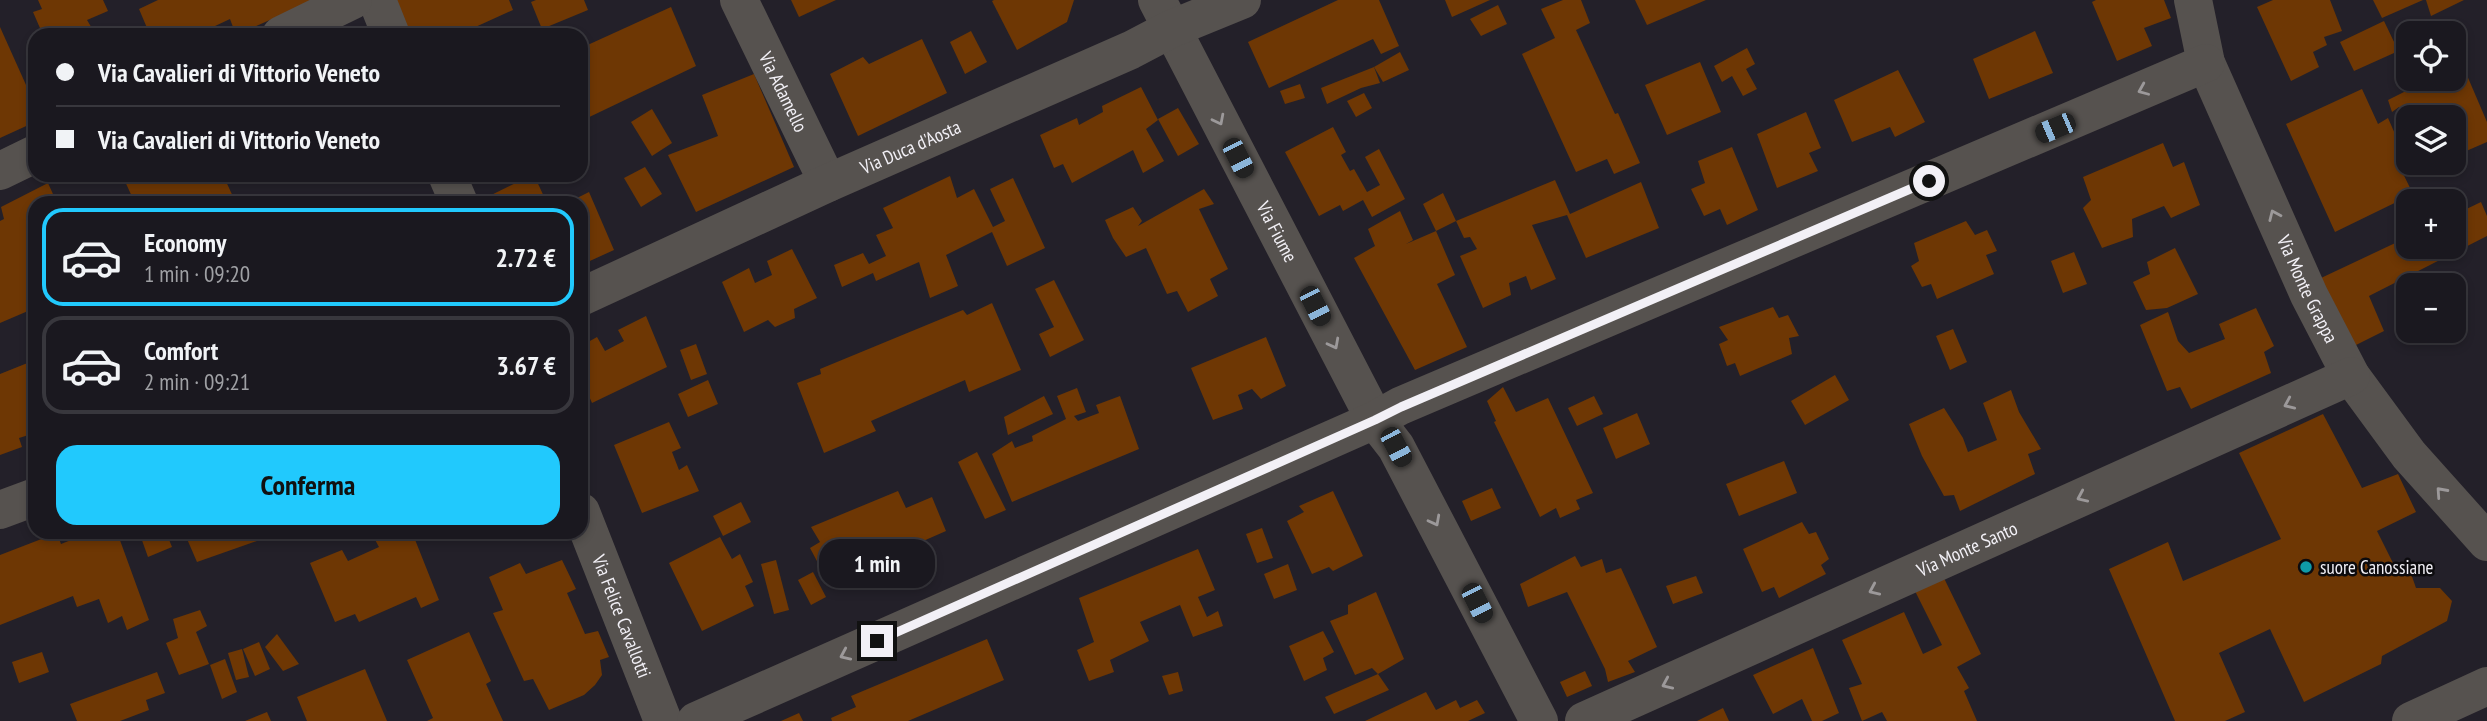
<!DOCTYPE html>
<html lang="it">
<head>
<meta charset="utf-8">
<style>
  body { margin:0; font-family:"PT Sans Narrow",sans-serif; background:#232128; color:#f1f3f6; height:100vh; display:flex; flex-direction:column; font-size:26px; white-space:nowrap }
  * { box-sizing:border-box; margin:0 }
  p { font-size:23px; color:#9fa0a4 }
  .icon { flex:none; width:38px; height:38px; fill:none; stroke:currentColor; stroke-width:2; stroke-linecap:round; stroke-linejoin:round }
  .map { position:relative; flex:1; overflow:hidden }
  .panel { position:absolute; left:28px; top:196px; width:560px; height:343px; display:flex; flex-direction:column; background:#1a181f; border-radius:21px; box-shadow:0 4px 10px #0003,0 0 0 2px #38373d }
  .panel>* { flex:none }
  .hud { position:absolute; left:28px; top:28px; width:560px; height:154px; border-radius:21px; box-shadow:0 4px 10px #0003,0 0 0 2px #38373d; display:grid; align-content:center; height:154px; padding:0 28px; background:#1a181f }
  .buttons { position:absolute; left:2396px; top:21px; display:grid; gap:14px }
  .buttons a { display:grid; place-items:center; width:70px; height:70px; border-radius:14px; background:#1a181f; box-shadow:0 4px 10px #0003,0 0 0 2px #38373d; font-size:35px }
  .end { position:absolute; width:32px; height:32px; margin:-16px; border:9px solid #f2f0f6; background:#111; box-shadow:0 0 0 4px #111 }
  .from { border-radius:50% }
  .bubble { position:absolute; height:49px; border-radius:21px; background:#1a181f; box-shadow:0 4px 10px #0003,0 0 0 2px #38373d; font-size:23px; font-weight:700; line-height:49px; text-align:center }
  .car { position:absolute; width:21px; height:42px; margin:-21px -10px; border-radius:9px; box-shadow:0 0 5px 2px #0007; background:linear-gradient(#222 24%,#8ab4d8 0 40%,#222 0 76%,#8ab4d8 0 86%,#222 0) }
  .hud b { display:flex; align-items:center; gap:24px; height:66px; font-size:26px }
  .hud b+b { border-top:2px solid #38373d }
  .hud i { width:18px; height:18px; background:#f1f3f6 }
  ul { padding:12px 0 0; list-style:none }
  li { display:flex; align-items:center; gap:21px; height:98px; margin:0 14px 10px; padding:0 14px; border:4px solid #38373d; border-radius:21px }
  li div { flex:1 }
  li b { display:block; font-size:26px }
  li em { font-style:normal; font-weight:700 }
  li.selected { border-color:#21c9fd }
  li>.icon { width:63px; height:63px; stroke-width:1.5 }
  .cta { display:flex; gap:14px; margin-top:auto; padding:14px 28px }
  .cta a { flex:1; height:80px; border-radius:21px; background:#21c9fd; color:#111; font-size:28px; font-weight:700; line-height:80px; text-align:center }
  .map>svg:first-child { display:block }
  .building { fill:#6e3704 }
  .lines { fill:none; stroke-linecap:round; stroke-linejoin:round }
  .minor { stroke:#56524f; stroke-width:38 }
  .oneway { stroke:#9c999a }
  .route { stroke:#f2f0f6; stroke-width:9 }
  .culture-dot { fill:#0f9aa8; stroke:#0c0b0e; stroke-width:2.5 }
  .labels { text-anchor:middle; stroke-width:5; stroke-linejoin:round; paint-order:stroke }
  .street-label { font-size:19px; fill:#f2f0f6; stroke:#0c0b0e }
  .poi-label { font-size:19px; fill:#f2f0f6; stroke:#0c0b0e; text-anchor:start }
</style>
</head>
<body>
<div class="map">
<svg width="2487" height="721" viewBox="0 0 2487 721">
  <rect width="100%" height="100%" fill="#232029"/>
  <g class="building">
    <path d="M38 0H103L108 11 87 20 96 35H43L33 12 42 9Z"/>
    <path d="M158 0H315L236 35 230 19 196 35H150L139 9Z"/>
    <path d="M391 0H509L513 10 471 29 473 35H406Z"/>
    <path d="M536 0H584L588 10 542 29 531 2Z"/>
    <path d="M791 0H836L799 17Z"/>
    <path d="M994 0H1074L1067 22 1017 50 992 1Z"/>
    <path d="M1338 0H1379L1399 46 1381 54 1373 39 1269 88 1248 42Z"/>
    <path d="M1445 0H1490L1452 17Z"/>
    <path d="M1563 0H1581L1590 23 1576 30 1615 114 1618 113 1640 163 1614 174 1607 159 1576 172 1522 54 1555 38 1541 9Z"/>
    <path d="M1635 0H1706L1647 25Z"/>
    <path d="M2096 0H2164L2171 18 2144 28 2152 46 2117 61 2092 2Z"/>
    <path d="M2273 0H2330L2342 31 2324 37 2327 45 2313 52 2319 67 2291 81 2257 7Z"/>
    <path d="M2373 0H2423L2382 18Z"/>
    <path d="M2426 0H2464L2431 16Z"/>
    <path d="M1498 5 1507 24 1481 36 1470 19Z"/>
    <path d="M671 7 696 66 581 121V48Z"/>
    <path d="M2384 21 2395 44 2408 39V79H2454V45L2487 122V142L2457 155 2454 149V117H2408V127L2399 107 2392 112 2388 100 2410 89 2394 53 2354 71 2340 42Z"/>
    <path d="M2445 26 2448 33H2425Z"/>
    <path d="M0 27 35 105V122L0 138Z"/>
    <path d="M971 31 987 62 965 74 950 42Z"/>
    <path d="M2035 31 2053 73 1989 99 1973 59Z"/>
    <path d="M922 39 947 93 858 136 830 74 863 57 869 64Z"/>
    <path d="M1747 48 1755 64 1746 69 1757 89 1743 96 1732 76 1722 82 1714 66Z"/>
    <path d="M1400 52 1409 70 1383 82 1374 67Z"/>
    <path d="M1700 62 1721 112 1667 135 1645 85Z"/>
    <path d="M1374 67 1380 83 1361 88 1327 104 1321 88Z"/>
    <path d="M1898 70 1925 122 1895 137 1890 127 1852 142 1834 100Z"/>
    <path d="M754 74 794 167 696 212 668 155 718 136 702 95Z"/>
    <path d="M1300 84 1305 98 1285 104 1280 91Z"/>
    <path d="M1141 87 1158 120 1146 129 1164 161 1143 173 1133 150 1072 183 1063 164 1054 168 1040 135 1077 118 1079 125 1103 112 1102 106Z"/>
    <path d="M2362 89 2378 124 2388 118 2403 152 2394 155 2413 194 2335 232 2286 124Z"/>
    <path d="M1364 93 1372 108 1356 117 1347 101Z"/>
    <path d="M1178 108 1199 144 1178 156 1158 119Z"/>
    <path d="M652 109 672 143 652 156 631 122Z"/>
    <path d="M1806 112 1821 148 1809 153 1818 171 1777 188 1757 134Z"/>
    <path d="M1333 127 1346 152 1341 155 1350 171 1354 169 1367 192 1380 185 1365 157 1379 149 1405 199 1372 217 1363 200 1343 211 1340 205 1319 216 1285 152Z"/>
    <path d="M2163 143 2173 167 2184 162 2200 205 2171 218 2164 206 2132 219 2133 237 2102 248 2083 208 2091 200 2083 177Z"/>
    <path d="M1732 147 1758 210 1727 225 1720 209 1704 216 1691 189 1705 183 1698 161Z"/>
    <path d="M645 167 662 194 641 207 624 178Z"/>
    <path d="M122 175H223L236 203H195L192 197 176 203H135Z"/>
    <path d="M532 175H534L546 201 541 203H475Z"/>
    <path d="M950 176 957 198 974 189 993 227 1005 221 990 189 1013 178 1045 248 1007 266 992 232 946 255 958 286 930 298 919 262 876 281 873 273 842 287 834 265 863 253 869 264 886 256 876 235 893 228 883 208Z"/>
    <path d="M1555 180 1570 214 1641 182 1659 228 1586 258 1567 215 1532 225 1556 279 1531 290 1526 276 1509 283 1511 295 1483 308 1460 256 1477 249 1470 237 1464 238 1456 221Z"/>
    <path d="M48 183 57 203H35V308L0 323V221L4 219 1 207Z"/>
    <path d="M1204 189 1214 204 1199 209 1228 269 1210 279 1218 296 1188 312 1177 291 1167 294 1146 248 1126 257 1113 238 1105 220 1133 207 1142 221 1138 226Z"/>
    <path d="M589 192 614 250 581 265V203H567Z"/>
    <path d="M1443 193 1456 221 1436 231 1455 275 1437 284 1467 347 1415 370 1354 258 1375 246 1368 229 1400 211 1413 240 1406 244 1436 231 1423 204Z"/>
    <path d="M2481 202 2487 216V236L2369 296 2384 331 2354 346 2321 278 2408 237V247H2454V215Z"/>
    <path d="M1966 221 1975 235 1987 230 1997 251 1986 255 1994 274 1937 299 1931 284 1922 287 1911 266 1919 261 1914 243Z"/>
    <path d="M2175 248 2198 294 2167 308 2146 310 2133 282 2150 274 2147 262Z"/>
    <path d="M792 249 817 298 794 309 795 318 775 327 768 320 744 332 722 282 749 268 755 283 772 275 767 261Z"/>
    <path d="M2074 252 2087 284 2063 293 2051 261Z"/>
    <path d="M1054 280 1084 340 1050 357 1039 334 1054 327 1035 289Z"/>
    <path d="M992 303 1021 370 969 392 965 380 871 421 876 431 824 453 797 383 821 374 820 369 963 310 967 315Z"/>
    <path d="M1773 307 1779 318 1788 315 1799 336 1789 338 1792 354 1740 376 1735 363 1727 366 1719 344 1728 340 1719 327Z"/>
    <path d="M2256 308 2274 346 2264 352 2271 373 2191 409 2180 387 2167 391 2140 325 2168 312 2178 341 2189 353 2225 339 2219 324Z"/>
    <path d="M646 316 667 367 592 403 581 378V346L597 337 605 351 624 341 618 330Z"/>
    <path d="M1953 329 1967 362 1950 370 1936 336Z"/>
    <path d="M1266 337 1286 386 1261 399 1252 389 1238 395 1243 409 1213 420 1191 368Z"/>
    <path d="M696 344 707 374 691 380 680 350Z"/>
    <path d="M35 360V433L19 438 22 447 0 455V374Z"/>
    <path d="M1835 375 1849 400 1805 425 1791 401Z"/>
    <path d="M708 380 718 404 688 417 678 394Z"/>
    <path d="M1503 387 1516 412 1548 398 1593 493 1576 500 1580 509 1560 518 1556 508 1540 517 1494 422 1496 421 1487 401Z"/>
    <path d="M1077 388 1086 412 1074 416 1078 421 1099 413 1096 405 1120 396 1139 449 1012 502 992 454 1012 441 1015 448 1033 441 1032 436 1066 419 1057 396Z"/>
    <path d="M2011 390 2019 412 2041 449 2028 454 2035 474 1960 511 1954 495 1944 496 1922 456 1909 424 1944 408 1963 438 1968 452 1997 440 1983 403Z"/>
    <path d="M1044 396 1053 414 1008 435 1004 417Z"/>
    <path d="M1594 396 1603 414 1577 426 1568 408Z"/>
    <path d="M1637 413 1650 444 1616 459 1603 428Z"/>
    <path d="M2323 414 2362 488 2398 474 2416 512 2377 531 2397 571 2408 565 2416 588H2440L2452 601 2447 621 2382 656 2381 664 2304 702 2270 629 2219 653 2245 712 2225 721H2175L2109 569 2168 542 2183 581 2281 539 2239 453Z"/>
    <path d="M669 422 681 448 672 452 679 470 687 465 699 491 642 513 614 445Z"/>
    <path d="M977 452 1006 510 985 519 958 462Z"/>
    <path d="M1784 461 1797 493 1739 516 1726 484Z"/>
    <path d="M1492 488 1501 508 1471 521 1462 501Z"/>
    <path d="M898 491 906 508 932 497 946 531 889 556 886 549 863 558 864 563 827 580 810 548 820 542 811 527Z"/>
    <path d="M1333 491 1363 556 1333 571 1329 567 1312 574 1287 521 1304 512 1299 506Z"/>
    <path d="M741 502 751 522 723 536 713 516Z"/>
    <path d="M1802 522 1809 534 1816 532 1829 559 1821 565 1826 574 1779 598 1774 587 1762 592 1743 549Z"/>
    <path d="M1262 528 1273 558 1257 563 1246 534Z"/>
    <path d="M91 532H117L149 620 127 630 122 616 108 623 99 599 77 607 73 596 0 625V555L57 533 61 544Z"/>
    <path d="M139 532H166L172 547 148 557Z"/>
    <path d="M184 532H257V541L197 562Z"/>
    <path d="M382 532H412L439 600 421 608 416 597 359 622 355 614 335 622 310 563 342 550 348 561 379 547 373 536Z"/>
    <path d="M720 537 732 559 740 554 753 582 745 586 754 606 702 631 669 563Z"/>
    <path d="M1198 549 1215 590 1198 597 1207 617 1218 611 1223 626 1193 637 1180 605 1140 622 1149 641 1110 660 1114 672 1089 681 1077 650 1094 642 1079 598Z"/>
    <path d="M1575 556 1581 567 1602 559 1606 573 1621 568 1657 647 1628 661 1635 672 1608 682 1605 669 1567 592 1528 607 1520 584Z"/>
    <path d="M562 560 576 589 567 593 585 634 598 631 609 657 600 660 602 675 595 685 584 695 549 710 533 679 524 681 493 613 503 610 489 577 520 563 526 574Z"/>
    <path d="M776 560 789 610 774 614 761 564Z"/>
    <path d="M1288 564 1297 590 1274 599 1264 574Z"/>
    <path d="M813 572 826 597 811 605 798 580Z"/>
    <path d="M1942 574 1981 654 1957 667 1969 688 1964 691 1977 721H1887L1882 712 1862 721 1849 688 1862 684 1842 640 1904 612 1923 654 1942 645 1913 587Z"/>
    <path d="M1696 576 1703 593 1673 604 1666 586Z"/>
    <path d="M1376 592 1404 659 1378 674 1372 668 1355 675 1330 621 1348 614V605Z"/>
    <path d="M200 610 207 626 196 632 209 664 179 675 166 643 178 638 173 619Z"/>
    <path d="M1323 631 1334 652 1323 658 1327 670 1304 681 1289 646Z"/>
    <path d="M469 632 491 681 486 684 503 721H427L433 718 407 660Z"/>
    <path d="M277 634 299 664 283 671 265 647Z"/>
    <path d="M987 639 1004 680 908 721H832L831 718 856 707 851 696Z"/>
    <path d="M259 642 270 669 255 676 243 649Z"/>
    <path d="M1813 648 1839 713 1822 721H1812L1802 699 1773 714 1753 675Z"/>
    <path d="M242 649 249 677 236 680 228 653Z"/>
    <path d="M42 652 49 672 19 683 12 662Z"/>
    <path d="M225 659 237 692 222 699 210 665Z"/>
    <path d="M365 669 387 721H307L297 697Z"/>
    <path d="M1585 671 1592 686 1567 697 1560 682Z"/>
    <path d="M157 672 165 693 146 700 149 710 120 721H77L70 704Z"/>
    <path d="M1178 672 1183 691 1169 695 1162 676Z"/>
    <path d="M1378 674 1389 690 1334 714 1325 697Z"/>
    <path d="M1426 692 1436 710 1456 700 1460 708 1477 700 1485 713 1468 721H1365Z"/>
    <path d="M1723 708 1729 721H1697Z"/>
    <path d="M267 712 271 721H245Z"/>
    <path d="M799 713 803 721H781Z"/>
  </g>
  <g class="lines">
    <g class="minor">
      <path d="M377 0 391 35"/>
      <path id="s1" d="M739 0 828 183"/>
      <path id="s2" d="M1157 0 1375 420 1396 447 1539 721"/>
      <path id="s3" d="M2193 0 2206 63 2309 295 2351 376 2409 455 2487 542"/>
      <path d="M281 35 353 0"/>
      <path d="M0 171 35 154"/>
      <path d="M447 175 459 203"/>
      <path id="s4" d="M581 297 828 183 1131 50 1171 29 1242 0"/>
      <path d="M0 510 35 497"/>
      <path id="s5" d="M581 512 663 721"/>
      <path d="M696 721 1375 420 1400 406 2206 63"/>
      <path id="s6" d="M1584 721 2351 376"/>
      <path d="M2411 721 2487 686"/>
    </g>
  </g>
  <defs><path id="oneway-chevron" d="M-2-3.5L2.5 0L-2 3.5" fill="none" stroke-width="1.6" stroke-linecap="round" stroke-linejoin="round" transform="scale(1.75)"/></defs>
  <g class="oneway">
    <use href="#oneway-chevron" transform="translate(2143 90) rotate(157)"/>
    <use href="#oneway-chevron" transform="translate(1219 120) rotate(63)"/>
    <use href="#oneway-chevron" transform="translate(2274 215) rotate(-114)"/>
    <use href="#oneway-chevron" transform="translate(1334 344) rotate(62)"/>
    <use href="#oneway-chevron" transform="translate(2289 404) rotate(156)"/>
    <use href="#oneway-chevron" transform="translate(2441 492) rotate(-132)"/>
    <use href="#oneway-chevron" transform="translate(2082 497) rotate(156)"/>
    <use href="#oneway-chevron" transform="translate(1435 521) rotate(62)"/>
    <use href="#oneway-chevron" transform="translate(1874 590) rotate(156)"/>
    <use href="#oneway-chevron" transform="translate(845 655) rotate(156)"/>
    <use href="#oneway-chevron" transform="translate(1667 684) rotate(156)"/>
  </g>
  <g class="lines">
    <path class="route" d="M877 641 1375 420 1401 407 1929 181"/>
  </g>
  <circle class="culture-dot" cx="2306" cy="567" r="7"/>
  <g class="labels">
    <g class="street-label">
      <text dy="7" stroke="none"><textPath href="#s1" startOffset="102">Via Adamello</textPath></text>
      <text dy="7" stroke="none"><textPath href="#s4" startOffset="362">Via Duca d'Aosta</textPath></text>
      <text dy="7" stroke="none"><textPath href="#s2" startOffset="261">Via Fiume</textPath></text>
      <text dy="7" stroke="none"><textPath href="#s3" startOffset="312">Via Monte Grappa</textPath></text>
      <text dy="7" stroke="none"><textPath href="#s6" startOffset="420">Via Monte Santo</textPath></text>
      <text dy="7" stroke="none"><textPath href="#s5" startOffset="112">Via Felice Cavallotti</textPath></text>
    </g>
    <g class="poi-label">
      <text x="2320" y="574">suore Canossiane</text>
    </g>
  </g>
</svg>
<div class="buttons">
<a><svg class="icon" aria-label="locate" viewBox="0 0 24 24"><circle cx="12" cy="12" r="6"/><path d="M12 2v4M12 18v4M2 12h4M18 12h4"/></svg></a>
<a><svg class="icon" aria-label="layers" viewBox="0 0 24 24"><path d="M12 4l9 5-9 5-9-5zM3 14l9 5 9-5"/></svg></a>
<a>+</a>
<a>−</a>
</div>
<i class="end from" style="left:1929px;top:181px"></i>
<i class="end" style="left:877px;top:641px"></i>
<div class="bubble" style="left:819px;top:539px;width:116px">1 min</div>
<i class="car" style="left:2055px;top:128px;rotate:247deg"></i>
<i class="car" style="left:1238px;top:158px;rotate:153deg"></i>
<i class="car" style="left:1315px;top:306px;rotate:153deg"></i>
<i class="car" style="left:1396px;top:447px;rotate:152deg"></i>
<i class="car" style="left:1477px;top:603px;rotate:153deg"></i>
<div class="hud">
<b><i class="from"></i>Via Cavalieri di Vittorio Veneto</b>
<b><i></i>Via Cavalieri di Vittorio Veneto</b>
</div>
<section class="panel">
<ul>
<li class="selected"><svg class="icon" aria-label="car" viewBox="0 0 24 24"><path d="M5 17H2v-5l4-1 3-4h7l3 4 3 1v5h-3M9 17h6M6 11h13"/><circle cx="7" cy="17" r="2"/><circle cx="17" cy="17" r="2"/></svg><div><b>Economy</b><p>1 min · 09:20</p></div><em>2.72 €</em></li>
<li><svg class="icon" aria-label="car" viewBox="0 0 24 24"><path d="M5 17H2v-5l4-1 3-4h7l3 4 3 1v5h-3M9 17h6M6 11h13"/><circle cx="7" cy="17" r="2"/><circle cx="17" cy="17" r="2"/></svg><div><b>Comfort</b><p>2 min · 09:21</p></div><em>3.67 €</em></li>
</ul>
<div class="cta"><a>Conferma</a></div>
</section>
</div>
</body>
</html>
